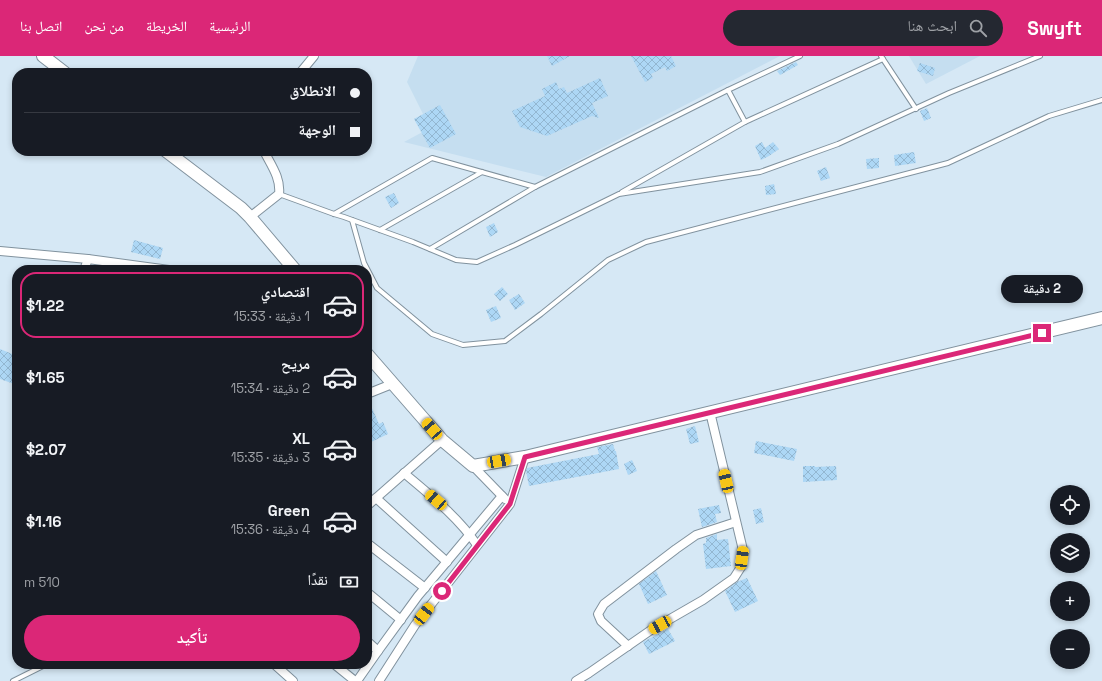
<!DOCTYPE html>
<html lang="ar">
<head>
<meta charset="utf-8">
<style>
  body { margin:0; font-family:"Space Grotesk","Noto Naskh Arabic",sans-serif; background:#242831; color:#f1f3f6; direction:rtl; height:100vh; display:flex; flex-direction:column; font-size:15px; white-space:nowrap }
  * { box-sizing:border-box; margin:0 }
  p { font-size:13px; color:#9ea1a6 }
  .icon { flex:none; width:22px; height:22px; fill:none; stroke:currentColor; stroke-width:2; stroke-linecap:round; stroke-linejoin:round }
  .map { position:relative; flex:1; overflow:hidden; direction:ltr }
  .panel { position:absolute; left:12px; top:209px; width:360px; height:404px; display:flex; flex-direction:column; background:#171b24; border-radius:16px; box-shadow:0 2px 6px #0003; direction:rtl }
  .panel>* { flex:none }
  .top-card { position:absolute; left:12px; top:12px; width:360px; height:88px; border-radius:16px; box-shadow:0 2px 6px #0003; direction:rtl; display:grid; align-content:center; height:88px; padding:0 12px; background:#171b24 }
  .controls { position:absolute; left:1050px; top:429px; display:grid; gap:8px }
  .controls a { display:grid; place-items:center; width:40px; height:40px; border-radius:50%; background:#171b24; box-shadow:0 2px 6px #0003; font-size:20px }
  .end { position:absolute; width:18px; height:18px; margin:-9px; border:5px solid #db2777; background:#fff; box-shadow:0 0 0 2px #fff }
  .from { border-radius:50% }
  .bubble { position:absolute; height:28px; border-radius:14px; background:#171b24; box-shadow:0 2px 6px #0003; font-size:13px; font-weight:600; line-height:28px; text-align:center; direction:rtl }
  .car { position:absolute; width:12px; height:24px; margin:-12px -6px; border-radius:5px; box-shadow:0 0 3px 1px #0007; background:linear-gradient(#f5c518 24%,#345 0 40%,#f5c518 0 76%,#345 0 86%,#f5c518 0) }
  .top-card b { display:flex; align-items:center; gap:14px; height:38px; font-size:15px }
  .top-card b+b { border-top:1px solid #363941 }
  .top-card i { width:10px; height:10px; background:#f1f3f6 }
  ul { padding:7px 0 0; list-style:none }
  li { display:flex; align-items:center; gap:12px; height:66px; margin:0 8px 6px; padding:0 4px; border:2px solid transparent; border-radius:16px }
  li div { flex:1 }
  li b { display:block; font-size:15px }
  li em { font-style:normal; font-weight:600 }
  li.selected { border-color:#db2777 }
  li>.icon { width:36px; height:36px; stroke-width:1.5 }
  .pay { display:flex; align-items:center; gap:10px; height:44px; padding:0 12px; font-size:15px }
  .pay p { margin-inline-start:auto }
  .action { display:flex; gap:8px; margin-top:auto; padding:8px 12px }
  .action a { flex:1; height:46px; border-radius:24px; background:#db2777; color:#fff; font-size:16px; font-weight:600; line-height:46px; text-align:center }
  header { display:flex; align-items:center; gap:24px; box-sizing:border-box; height:56px; padding:0 20px; background:#db2777; color:#fff }
  header strong { font-size:19px }
  nav { display:flex; gap:22px; margin-inline-start:auto; font-size:14px }
  .search { width:280px; height:36px; background:#242831; display:flex; align-items:center; gap:10px; box-sizing:border-box; padding:0 14px; border-radius:22px; color:#9ea1a6; font-size:15px }
  .map>svg:first-child { display:block }
  .built { fill:#c5def0 }
  .building { fill:url(#building-cross-hatch) }
  .lines { fill:none; stroke-linecap:round; stroke-linejoin:round }
  .lane-casing { stroke:#81929e; stroke-width:6 }
  .street-casing { stroke:#81929e; stroke-width:10 }
  .secondary-casing { stroke:#81929e; stroke-width:14 }
  .lane { stroke:#fff; stroke-width:4 }
  .street { stroke:#fff; stroke-width:8 }
  .secondary { stroke:#fff; stroke-width:12 }
  .route { stroke:#db2777; stroke-width:5 }
</style>
</head>
<body>
<header>
<strong>Swyft</strong>
<div class="search"><svg class="icon" aria-label="search" viewBox="0 0 24 24"><circle cx="10" cy="10" r="6"/><path d="M15 15l6 6"/></svg>ابحث هنا</div>
<nav><a>الرئيسية</a><a>الخريطة</a><a>من نحن</a><a>اتصل بنا</a></nav>
</header>
<div class="map">
<svg width="1102" height="625" viewBox="0 0 1102 625">
  <defs>
    <pattern id="building-cross-hatch" width="8" height="8" patternUnits="userSpaceOnUse"><rect width="8" height="8" fill="#add7f5"/><path d="M0 0l8 8M0 8l8-8" fill="none" stroke="#93b7d1"/></pattern>
  </defs>
  <rect width="100%" height="100%" fill="#d6e8f5"/>
  <g class="built">
    <path d="M418 0H780L546 121 404 86 430 72 407 26Z"/>
    <path d="M909 0H980L926 28Z"/>
  </g>
  <g class="building">
    <path d="M547 0H570L552 10Z"/>
    <path d="M631 0H671L676 10 667 15 665 11 651 18 653 22 645 26Z"/>
    <path d="M796 6 798 9 780 19 777 15Z"/>
    <path d="M920 7 935 12 933 20 917 15Z"/>
    <path d="M600 22 608 40 592 47 599 62 592 60 547 80 520 71 512 55 545 40 542 33 556 26 559 33 564 31 567 37Z"/>
    <path d="M440 49 456 78 430 92 414 63Z"/>
    <path d="M927 52 931 62 924 65 920 55Z"/>
    <path d="M762 86 765 92 773 86 779 93 769 100 761 104 755 90Z"/>
    <path d="M914 96 916 107 895 110 894 99Z"/>
    <path d="M879 102V112L867 113 866 103Z"/>
    <path d="M826 111 830 122 821 125 817 115Z"/>
    <path d="M774 128 776 138 766 139 765 130Z"/>
    <path d="M394 137 399 147 391 152 385 141Z"/>
    <path d="M494 167 498 176 490 181 486 171Z"/>
    <path d="M134 184 163 192 160 203 131 196Z"/>
    <path d="M502 231 508 238 500 245 494 238Z"/>
    <path d="M519 238 525 247 515 254 509 244Z"/>
    <path d="M496 250 501 262 491 266 486 254Z"/>
    <path d="M0 293 17 300V329L0 323Z"/>
    <path d="M367 343H368L379 368 383 366 388 378 371 386 367 377Z"/>
    <path d="M695 370 699 386 690 388 686 373Z"/>
    <path d="M756 385 797 393 794 405 754 397Z"/>
    <path d="M613 388 615 395H616L619 413 529 430 526 415 527 412 599 398 597 391Z"/>
    <path d="M632 404 637 415 628 419 624 408Z"/>
    <path d="M803 410H815V411L836 410 837 424 803 426Z"/>
    <path d="M719 449 721 457 715 458 717 466 702 471 698 453Z"/>
    <path d="M761 452 764 466 756 468 753 454Z"/>
    <path d="M717 478V484L728 483 731 510 706 513 703 488 706 487V482Z"/>
    <path d="M656 515 667 539 648 548 639 528Z"/>
    <path d="M747 522 758 545 735 556 725 535 737 526Z"/>
    <path d="M668 573 675 585 649 598 643 586Z"/>
  </g>
  <g class="lines">
    <g class="lane-casing">
      <g id="lane">
        <path d="M881 0 916 53"/>
        <path d="M745 66 883 3"/>
        <path d="M622 136 745 66 728 34 800 0"/>
        <path d="M279 138 334 158 344 161 413 186 456 204 477 206 515 189 619 138 760 116 838 88 949 37 1040 0"/>
        <path d="M334 158 432 102 535 131"/>
        <path d="M352 164 364 207 377 232 432 278 463 289 505 285 541 258 608 204 646 186 948 107 1049 60 1102 44"/>
        <path d="M380 174 482 116"/>
        <path d="M430 193 535 131 728 34"/>
        <path d="M13 625 47 608"/>
      </g>
    </g>
    <g class="street-casing">
      <g id="street">
        <path d="M300 17 314 0"/>
        <path d="M250 161 279 138C281 122 271 109 264 95"/>
        <path d="M0 195 88 203 169 214"/>
        <path d="M84 214 88 203"/>
        <path d="M367 338 392 328"/>
        <path d="M473 410 505 443"/>
        <path d="M404 417C430 439 458 461 477 489"/>
        <path d="M376 442 447 506"/>
        <path d="M367 450 442 384"/>
        <path d="M367 487 425 532"/>
        <path d="M367 536 401 564"/>
        <path d="M367 585 378 595"/>
        <path d="M628 590 601 565 598 558 604 548 676 493 696 479 736 466"/>
        <path d="M274 608 293 625"/>
        <path d="M334 608 355 625"/>
        <path d="M357 625 378 595 418 540 502 440"/>
        <path d="M379 625 415 569 510 448 525 401"/>
        <path d="M576 625 589 617 651 574 703 544 734 522 741 511 743 494 710 356"/>
      </g>
    </g>
    <g class="secondary-casing">
      <g id="secondary">
        <path d="M43 0 65 17"/>
        <path d="M166 95 241 152 250 161 295 214"/>
        <path d="M367 298 442 384 473 410 525 401 1102 262"/>
      </g>
    </g>
    <use href="#lane" class="lane"/>
    <use href="#street" class="street"/>
    <use href="#secondary" class="secondary"/>
  </g>
  <g class="lines">
    <path class="route" d="M442 535 510 448 525 401 1042 277"/>
  </g>
</svg>
<div class="controls">
<a><svg class="icon" aria-label="locate" viewBox="0 0 24 24"><circle cx="12" cy="12" r="6"/><path d="M12 2v4M12 18v4M2 12h4M18 12h4"/></svg></a>
<a><svg class="icon" aria-label="layers" viewBox="0 0 24 24"><path d="M12 4l9 5-9 5-9-5zM3 14l9 5 9-5"/></svg></a>
<a>+</a>
<a>−</a>
</div>
<i class="end from" style="left:442px;top:535px"></i>
<i class="end" style="left:1042px;top:277px"></i>
<div class="bubble" style="left:1001px;top:219px;width:82px">2 دقيقة</div>
<i class="car" style="left:432px;top:373px;rotate:319deg"></i>
<i class="car" style="left:499px;top:405px;rotate:80deg"></i>
<i class="car" style="left:726px;top:425px;rotate:347deg"></i>
<i class="car" style="left:436px;top:444px;rotate:311deg"></i>
<i class="car" style="left:742px;top:502px;rotate:8deg"></i>
<i class="car" style="left:424px;top:558px;rotate:38deg"></i>
<i class="car" style="left:660px;top:569px;rotate:241deg"></i>
<div class="top-card">
<b><i class="from"></i>الانطلاق</b>
<b><i></i>الوجهة</b>
</div>
<section class="panel">
<ul>
<li class="selected"><svg class="icon" aria-label="car" viewBox="0 0 24 24"><path d="M5 17H2v-5l4-1 3-4h7l3 4 3 1v5h-3M9 17h6M6 11h13"/><circle cx="7" cy="17" r="2"/><circle cx="17" cy="17" r="2"/></svg><div><b>اقتصادي</b><p>1 دقيقة · 15:33</p></div><em>$1.22</em></li>
<li><svg class="icon" aria-label="car" viewBox="0 0 24 24"><path d="M5 17H2v-5l4-1 3-4h7l3 4 3 1v5h-3M9 17h6M6 11h13"/><circle cx="7" cy="17" r="2"/><circle cx="17" cy="17" r="2"/></svg><div><b>مريح</b><p>2 دقيقة · 15:34</p></div><em>$1.65</em></li>
<li><svg class="icon" aria-label="car" viewBox="0 0 24 24"><path d="M5 17H2v-5l4-1 3-4h7l3 4 3 1v5h-3M9 17h6M6 11h13"/><circle cx="7" cy="17" r="2"/><circle cx="17" cy="17" r="2"/></svg><div><b>XL</b><p>3 دقيقة · 15:35</p></div><em>$2.07</em></li>
<li><svg class="icon" aria-label="car" viewBox="0 0 24 24"><path d="M5 17H2v-5l4-1 3-4h7l3 4 3 1v5h-3M9 17h6M6 11h13"/><circle cx="7" cy="17" r="2"/><circle cx="17" cy="17" r="2"/></svg><div><b>Green</b><p>4 دقيقة · 15:36</p></div><em>$1.16</em></li>
</ul>
<div class="pay"><svg class="icon" aria-label="cash" viewBox="0 0 24 24"><path d="M3 7h18v10H3z"/><circle cx="12" cy="12" r="2"/></svg>نقدًا<p>510 m</p></div>
<div class="action"><a>تأكيد</a></div>
</section>
</div>
</body>
</html>
